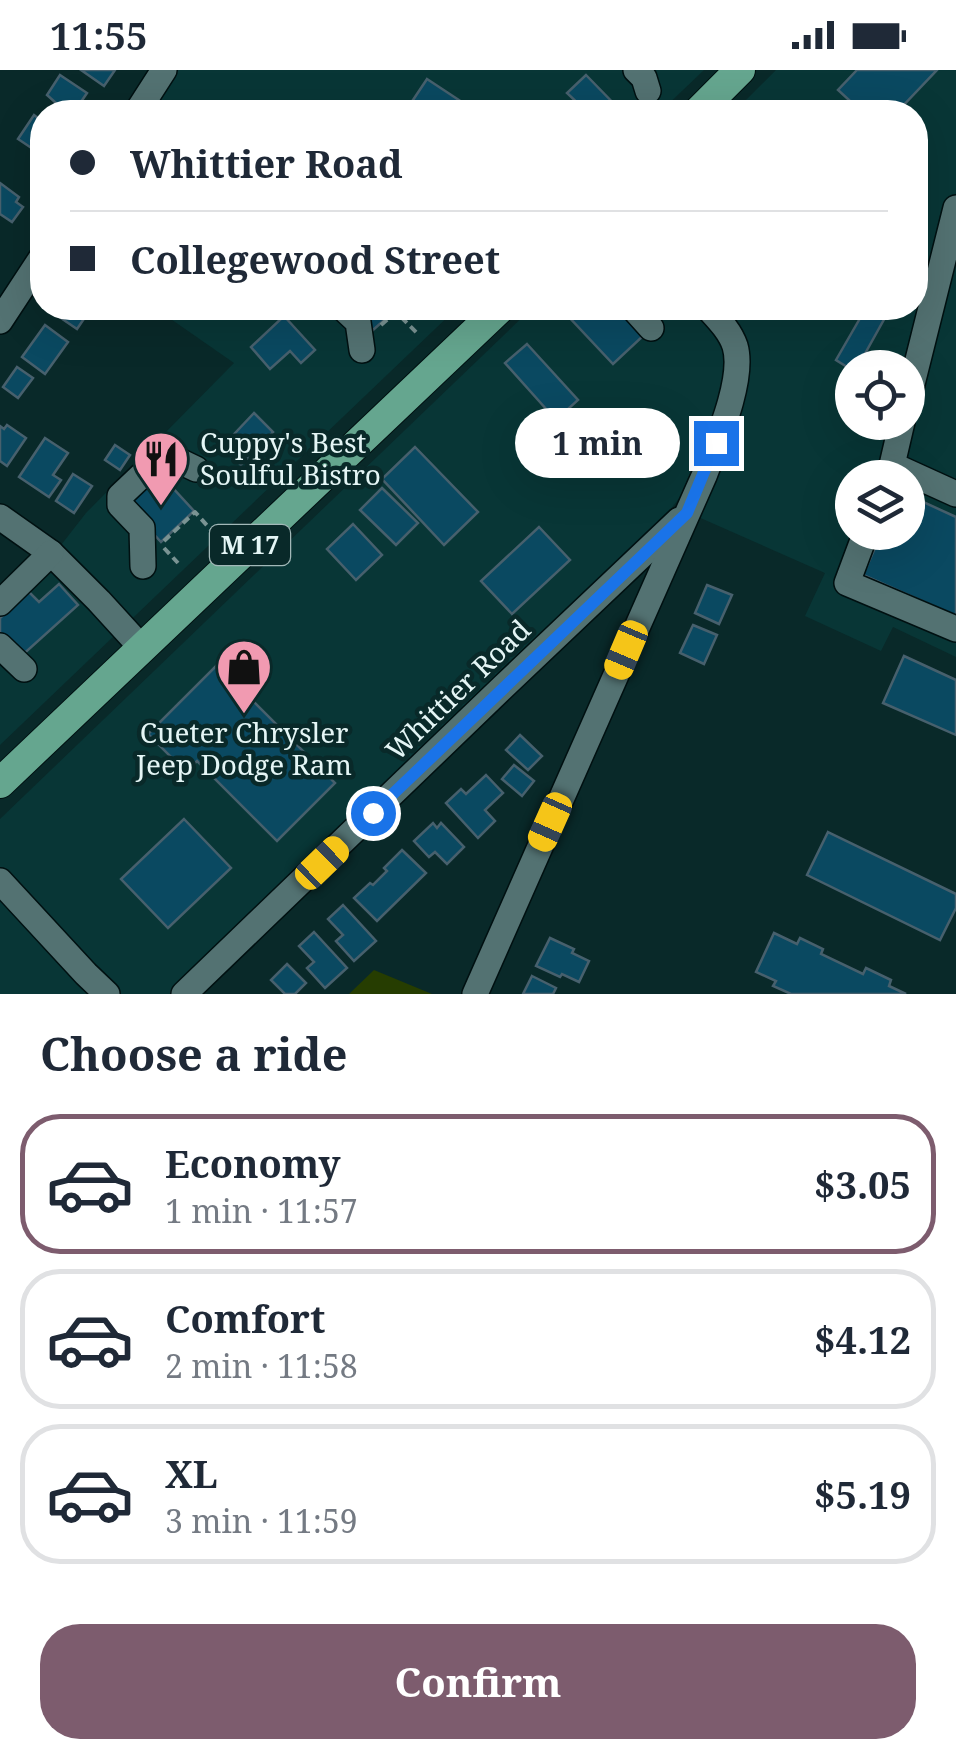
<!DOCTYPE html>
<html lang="en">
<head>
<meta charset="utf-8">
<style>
  body { margin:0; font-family:"Noto Serif",serif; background:#f2f2f3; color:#1f2937; height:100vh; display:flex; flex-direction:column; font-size:38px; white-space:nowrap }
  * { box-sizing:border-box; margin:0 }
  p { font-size:32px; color:#747a83 }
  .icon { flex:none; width:55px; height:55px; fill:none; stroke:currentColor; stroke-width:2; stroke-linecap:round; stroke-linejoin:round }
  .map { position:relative; height:924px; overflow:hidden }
  .side { display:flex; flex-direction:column; background:#fff; flex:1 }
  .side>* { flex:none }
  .top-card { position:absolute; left:30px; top:30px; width:898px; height:220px; border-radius:40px; box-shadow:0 10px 40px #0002; display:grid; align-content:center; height:220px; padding:0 40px; background:#fff }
  .controls { position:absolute; left:835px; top:280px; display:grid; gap:20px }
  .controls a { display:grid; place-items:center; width:90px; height:90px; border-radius:50%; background:#fff; box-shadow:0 10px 40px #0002; font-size:50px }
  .end { position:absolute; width:45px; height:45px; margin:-22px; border:12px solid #1a73e8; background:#fff; box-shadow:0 0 0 5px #fff }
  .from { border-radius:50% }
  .bubble { position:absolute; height:70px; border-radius:35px; background:#fff; box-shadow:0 10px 40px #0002; font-size:32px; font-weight:700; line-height:70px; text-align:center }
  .car { position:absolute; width:30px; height:60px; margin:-30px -15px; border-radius:12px; box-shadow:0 0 8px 2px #0007; background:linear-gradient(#f5c518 24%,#345 0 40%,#f5c518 0 76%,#345 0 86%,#f5c518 0) }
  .top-card b { display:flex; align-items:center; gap:35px; height:95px; font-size:38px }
  .top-card b+b { border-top:2px solid #e0e1e3 }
  .top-card i { width:25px; height:25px; background:#1f2937 }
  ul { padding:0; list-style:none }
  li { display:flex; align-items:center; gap:30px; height:140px; margin:0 20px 15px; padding:0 20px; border:5px solid #e0e1e3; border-radius:40px }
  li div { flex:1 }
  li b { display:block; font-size:38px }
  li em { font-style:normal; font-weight:700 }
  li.selected { border-color:#7d5c6e }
  li>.icon { width:90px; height:90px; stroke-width:1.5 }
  h2 { padding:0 40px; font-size:45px; line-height:120px }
  .action { display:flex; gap:20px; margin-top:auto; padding:20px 40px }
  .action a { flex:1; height:115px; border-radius:40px; background:#7d5c6e; color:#fff; font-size:40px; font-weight:700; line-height:115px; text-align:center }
  .status { display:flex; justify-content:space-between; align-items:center; height:70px; padding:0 50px; background:#fff; direction:ltr }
  .status svg { height:28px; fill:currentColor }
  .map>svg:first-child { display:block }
  .built { fill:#083636; fill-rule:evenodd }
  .green { fill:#263d01 }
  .building { fill:#0a4961; stroke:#47606d; stroke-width:2.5 }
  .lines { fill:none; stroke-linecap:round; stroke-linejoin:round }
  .minor-casing { stroke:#001011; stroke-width:28 }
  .major-casing { stroke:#001011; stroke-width:32 }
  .path { stroke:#7a9393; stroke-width:4; stroke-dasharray:8 5; stroke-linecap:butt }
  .minor { stroke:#537272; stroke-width:25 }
  .major { stroke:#65a68f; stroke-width:30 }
  .route { stroke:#1a73e8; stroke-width:12 }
  .labels { text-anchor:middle; stroke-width:9; stroke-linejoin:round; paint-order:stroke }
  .shield { fill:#092929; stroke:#a2b8b8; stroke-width:2.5 }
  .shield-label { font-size:25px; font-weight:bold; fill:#e4f5f5 }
  .poi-label { font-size:28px; fill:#e4f5f5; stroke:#092929; text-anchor:start }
  .street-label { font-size:28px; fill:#e4f5f5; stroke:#092929 }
</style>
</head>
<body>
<div class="status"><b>11:55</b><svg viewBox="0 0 49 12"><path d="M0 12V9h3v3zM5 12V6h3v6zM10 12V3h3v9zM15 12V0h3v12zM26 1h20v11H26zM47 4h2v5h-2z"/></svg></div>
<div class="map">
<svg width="956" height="924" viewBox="0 0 956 924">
  <rect width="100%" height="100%" fill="#092929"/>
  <g class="built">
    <path d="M177 0H704L660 42H149Z"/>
    <path d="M776 0H956V587L893 557 881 581 805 546 825 503 696 446 689 416 657 456 177 924H0V749L532 238H915V42H734ZM852 298H908V352H852ZM852 408H908V462H852Z"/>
    <path d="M155 238H457L0 675V520L47 493 86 443 234 293Z"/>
  </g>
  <path class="green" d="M374 900 432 924H349Z"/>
  <g class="building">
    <path d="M81 0H115L104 16Z"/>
    <path d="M857 0H937L897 42H862L838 20Z"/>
    <path d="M60 5 87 23 74 42H66L47 25Z"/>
    <path d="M586 5 619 39 616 42H587L567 23Z"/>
    <path d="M427 9 477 42H418L409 36Z"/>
    <path d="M34 45 42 51V78L39 83 18 69Z"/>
    <path d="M0 113 19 127 16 132 23 137 12 152 0 144Z"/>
    <path d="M55 238H86L90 240 77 259 52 242Z"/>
    <path d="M348 238H385L391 244 373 260Z"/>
    <path d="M577 238H616L643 266 613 294 568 246Z"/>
    <path d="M866 238H875L887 244 857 298H852V300L836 290Z"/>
    <path d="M284 246 315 280 301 293 290 281 270 299 251 277Z"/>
    <path d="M45 255 68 272 45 304 22 287Z"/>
    <path d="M527 274 578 330 556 350 505 293Z"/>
    <path d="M17 297 33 308 18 328 3 317Z"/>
    <path d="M254 343 273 362 241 395 222 377Z"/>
    <path d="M7 355 26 368 7 396 0 391V356L4 359Z"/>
    <path d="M45 368 68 383 53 405 61 410 49 427 19 407Z"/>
    <path d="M115 375 130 385 120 400 105 390Z"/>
    <path d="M415 377 478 442 444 475 382 409Z"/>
    <path d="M73 404 92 416 74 443 56 431Z"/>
    <path d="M160 404 194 441 161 472 127 435Z"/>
    <path d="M382 418 418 453 396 475 360 440Z"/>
    <path d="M908 425 956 447V546L863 505 882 462H908Z"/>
    <path d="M353 454 382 485 356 510 327 479Z"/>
    <path d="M539 457 570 490 512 544 481 511Z"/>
    <path d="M59 514 78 535 18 589 0 568V548L29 522 39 532Z"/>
    <path d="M707 515 732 525 719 554 695 543Z"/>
    <path d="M693 555 717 565 704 594 680 583Z"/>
    <path d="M904 586 956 610V665L883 633Z"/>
    <path d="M217 595 335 713 277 771 197 691 186 702 148 664Z"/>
    <path d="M520 665 542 686 528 700 506 680Z"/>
    <path d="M514 695 534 711 522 726 502 709Z"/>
    <path d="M486 705 503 723 485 740 495 751 478 768 446 733 461 719 466 724Z"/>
    <path d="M184 749 231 798 168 858 121 809Z"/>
    <path d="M433 753 437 758 441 753 464 777 447 794 435 782 429 787 414 771Z"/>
    <path d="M828 762 956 824V838L940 870 807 805Z"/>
    <path d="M402 780 426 803 377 851 354 828 370 813 373 815 387 801 384 798Z"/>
    <path d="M343 835 376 871 354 891 336 871 343 865 328 849Z"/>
    <path d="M314 862 347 898 325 918 307 898 314 892 299 876Z"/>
    <path d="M774 863 797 874 800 868 823 879 821 884 863 904 866 898 891 910 889 916 906 924H791L773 916 776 911 756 902Z"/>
    <path d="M550 868 574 879 572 883 589 891 579 912 562 904 560 907 536 896Z"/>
    <path d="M287 894 306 913 295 924H285L271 910Z"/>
    <path d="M532 906 556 918 553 924H523Z"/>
  </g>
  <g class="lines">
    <g class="minor-casing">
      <g id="minor">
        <path d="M636 0 644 8 648 21"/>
        <path d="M137 42 164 0"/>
        <path d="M343 238 358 252 362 280"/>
        <path d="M633 238 651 258"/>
        <path d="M0 251 42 187"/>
        <path d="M908 330 956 138"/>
        <path d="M902 352 892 395 956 424"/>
        <path d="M0 447 51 483 99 531 141 577"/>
        <path d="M866 462 847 513 956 559"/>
        <path d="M143 496 142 458 120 435V426L159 389 171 387 196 399"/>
        <path d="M0 533 51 483"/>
        <path d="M0 576 24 599"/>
        <path d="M0 811 86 904 107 924"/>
        <path d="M184 924 503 617 679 450"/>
        <path d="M475 924 704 406C716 374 745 309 735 276 730 261 718 249 708 238"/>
      </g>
    </g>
    <g class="major-casing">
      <g id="major">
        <path d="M698 42 740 0"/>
        <path d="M0 713 500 238"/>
      </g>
    </g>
    <g class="path">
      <path d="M392 238 419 265"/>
      <path d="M381 255 396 242"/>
      <path d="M164 471 195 442 212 461"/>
      <path d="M164 478 178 493"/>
    </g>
    <use href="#minor" class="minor"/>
    <use href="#major" class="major"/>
  </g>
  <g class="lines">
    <path class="route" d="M373 743 687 443 716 373"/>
  </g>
  <defs>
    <g id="restaurant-pin" transform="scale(2.875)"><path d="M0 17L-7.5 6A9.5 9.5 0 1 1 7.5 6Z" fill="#f19ab1" stroke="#092929"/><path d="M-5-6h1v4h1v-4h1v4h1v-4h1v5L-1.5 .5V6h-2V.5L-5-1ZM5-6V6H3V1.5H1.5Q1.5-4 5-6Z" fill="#111"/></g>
    <g id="shop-pin" transform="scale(2.875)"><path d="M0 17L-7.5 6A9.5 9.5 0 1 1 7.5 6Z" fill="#f19ab1" stroke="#092929"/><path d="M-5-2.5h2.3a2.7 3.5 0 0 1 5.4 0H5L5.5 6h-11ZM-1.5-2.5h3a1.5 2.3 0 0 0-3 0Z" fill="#111"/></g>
  </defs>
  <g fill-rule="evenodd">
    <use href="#restaurant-pin" x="161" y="389"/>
    <use href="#shop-pin" x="244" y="597"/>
  </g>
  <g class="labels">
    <rect class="shield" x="210" y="455" width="80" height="40" rx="8"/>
    <g class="shield-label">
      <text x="250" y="484">M 17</text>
    </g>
    <g class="poi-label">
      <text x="200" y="383">Cuppy's Best<tspan x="200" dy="32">Soulful Bistro</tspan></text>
      <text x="244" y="673" text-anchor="middle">Cueter Chrysler<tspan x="244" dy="32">Jeep Dodge Ram</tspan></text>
    </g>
    <g class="street-label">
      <text transform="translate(458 620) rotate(-44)" y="10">Whittier Road</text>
    </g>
  </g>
</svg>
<div class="controls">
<a><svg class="icon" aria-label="locate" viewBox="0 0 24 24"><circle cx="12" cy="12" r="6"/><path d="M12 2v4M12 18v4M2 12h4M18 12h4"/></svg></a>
<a><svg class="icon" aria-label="layers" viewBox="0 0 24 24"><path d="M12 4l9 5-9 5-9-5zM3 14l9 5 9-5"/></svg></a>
</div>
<i class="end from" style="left:373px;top:743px"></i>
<i class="end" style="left:716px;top:373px"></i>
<div class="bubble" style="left:515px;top:338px;width:165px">1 min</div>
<i class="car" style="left:626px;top:580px;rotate:203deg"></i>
<i class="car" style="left:550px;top:752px;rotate:204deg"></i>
<i class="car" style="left:322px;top:793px;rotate:46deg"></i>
<div class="top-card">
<b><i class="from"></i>Whittier Road</b>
<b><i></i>Collegewood Street</b>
</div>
</div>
<section class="side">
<h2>Choose a ride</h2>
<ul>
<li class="selected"><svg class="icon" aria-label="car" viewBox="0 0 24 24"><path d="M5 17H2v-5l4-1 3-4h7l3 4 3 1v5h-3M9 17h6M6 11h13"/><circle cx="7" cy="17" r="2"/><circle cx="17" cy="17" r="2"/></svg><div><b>Economy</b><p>1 min · 11:57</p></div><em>$3.05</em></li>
<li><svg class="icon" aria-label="car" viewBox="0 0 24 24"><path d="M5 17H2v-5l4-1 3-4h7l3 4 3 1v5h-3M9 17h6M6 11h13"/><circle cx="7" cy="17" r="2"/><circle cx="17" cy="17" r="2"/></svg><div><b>Comfort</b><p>2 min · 11:58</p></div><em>$4.12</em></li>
<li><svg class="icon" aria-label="car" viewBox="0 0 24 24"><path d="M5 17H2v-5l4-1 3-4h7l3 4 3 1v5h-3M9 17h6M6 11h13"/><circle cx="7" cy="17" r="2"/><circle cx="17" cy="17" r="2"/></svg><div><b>XL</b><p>3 min · 11:59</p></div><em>$5.19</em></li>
</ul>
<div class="action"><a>Confirm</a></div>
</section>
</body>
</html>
